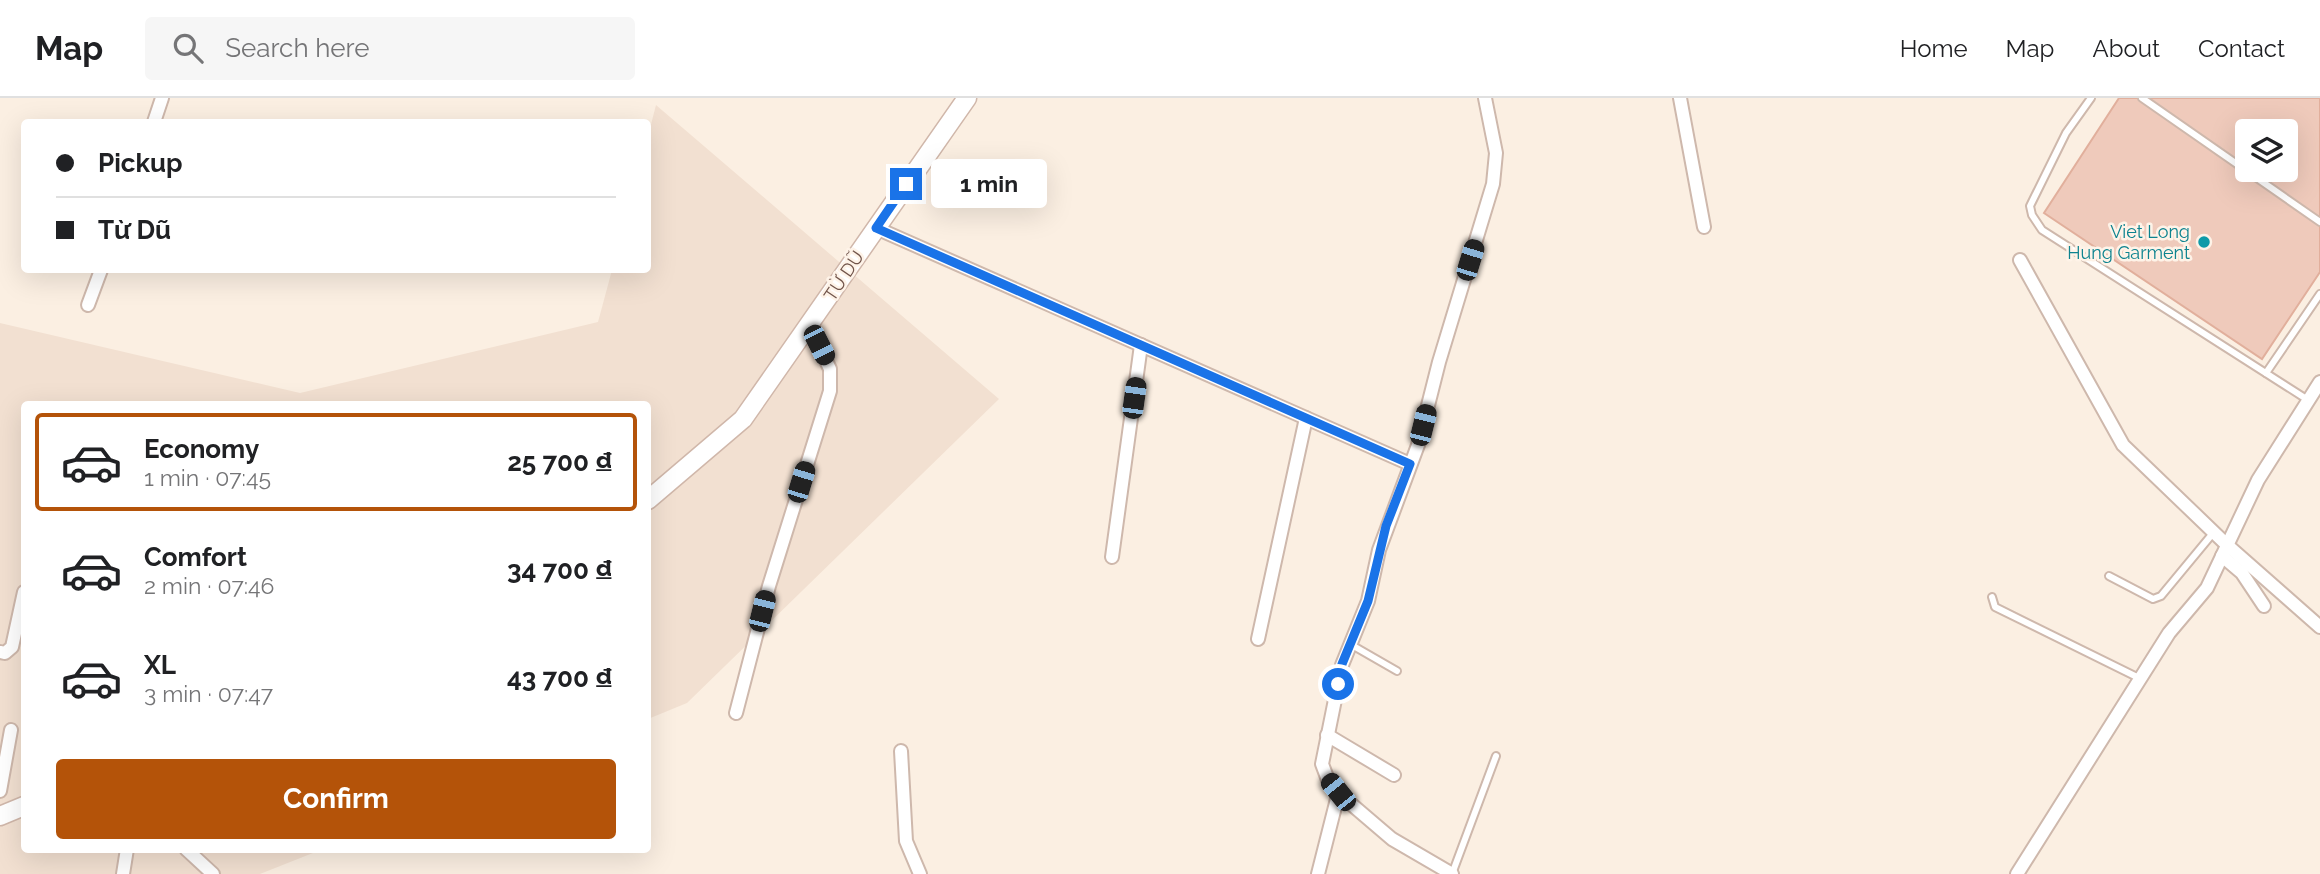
<!DOCTYPE html>
<html lang="en">
<head>
<meta charset="utf-8">
<style>
  body { margin:0; font-family:Raleway,sans-serif; background:#f6f6f6; color:#202124; height:100vh; display:flex; flex-direction:column; font-size:26px; white-space:nowrap }
  * { box-sizing:border-box; margin:0 }
  p { font-size:23px; color:#757577 }
  .icon { flex:none; width:38px; height:38px; fill:none; stroke:currentColor; stroke-width:2; stroke-linecap:round; stroke-linejoin:round }
  .map { position:relative; flex:1; overflow:hidden }
  .panel { position:absolute; left:21px; top:303px; width:630px; height:452px; display:flex; flex-direction:column; background:#fff; border-radius:7px; box-shadow:0 7px 28px #0002 }
  .panel>* { flex:none }
  .guide { position:absolute; left:21px; top:21px; width:630px; height:154px; border-radius:7px; box-shadow:0 7px 28px #0002; display:grid; align-content:center; height:154px; padding:0 35px; background:#fff }
  .fabs { position:absolute; left:2235px; top:21px; display:grid; gap:14px }
  .fabs a { display:grid; place-items:center; width:63px; height:63px; border-radius:7px; background:#fff; box-shadow:0 7px 28px #0002; font-size:35px }
  .end { position:absolute; width:32px; height:32px; margin:-16px; border:9px solid #1a73e8; background:#fff; box-shadow:0 0 0 4px #fff }
  .from { border-radius:50% }
  .bubble { position:absolute; height:49px; border-radius:7px; background:#fff; box-shadow:0 7px 28px #0002; font-size:23px; font-weight:700; line-height:49px; text-align:center }
  .car { position:absolute; width:21px; height:42px; margin:-21px -10px; border-radius:9px; box-shadow:0 0 5px 2px #0007; background:linear-gradient(#222 24%,#8ab4d8 0 40%,#222 0 76%,#8ab4d8 0 86%,#222 0) }
  .guide b { display:flex; align-items:center; gap:24px; height:66px; font-size:26px }
  .guide b+b { border-top:2px solid #e0e0e0 }
  .guide i { width:18px; height:18px; background:#202124 }
  ul { padding:12px 0 0; list-style:none }
  li { display:flex; align-items:center; gap:21px; height:98px; margin:0 14px 10px; padding:0 21px; border:4px solid transparent; border-radius:7px }
  li div { flex:1 }
  li b { display:block; font-size:26px }
  li em { font-style:normal; font-weight:700 }
  li.current { border-color:#b45309 }
  li>.icon { width:63px; height:63px; stroke-width:1.5 }
  .cta { display:flex; gap:14px; margin-top:auto; padding:14px 35px }
  .cta a { flex:1; height:80px; border-radius:7px; background:#b45309; color:#fff; font-size:28px; font-weight:700; line-height:80px; text-align:center }
  header { display:flex; align-items:center; gap:42px; box-sizing:border-box; height:98px; padding:0 35px; background:#fff; border-bottom:2px solid #e0e0e0 }
  header strong { font-size:33px }
  nav { display:flex; gap:38px; margin-inline-start:auto; font-size:24px }
  .search { width:490px; height:63px; background:#f6f6f6; display:flex; align-items:center; gap:18px; box-sizing:border-box; padding:0 24px; border-radius:7px; color:#757577; font-size:26px }
  .map>svg:first-child { display:block }
  .residential { fill:#f2e0d1 }
  .building { fill:#efcabb; stroke:#e1af9c; stroke-width:2; fill-rule:evenodd }
  .lines { fill:none; stroke-linecap:round; stroke-linejoin:round }
  .lane-casing { stroke:#ceb8ac; stroke-width:10 }
  .street-casing { stroke:#ceb8ac; stroke-width:16 }
  .secondary-casing { stroke:#d0b7aa; stroke-width:21 }
  .lane { stroke:#fff; stroke-width:6 }
  .street { stroke:#fff; stroke-width:12 }
  .secondary { stroke:#fff; stroke-width:18 }
  .route { stroke:#1a73e8; stroke-width:9 }
  .culture-dot { fill:#0f9aa8; stroke:#fef3e8; stroke-width:2.5 }
  .labels { text-anchor:middle; stroke-width:5; stroke-linejoin:round; paint-order:stroke }
  .culture-label { font-size:18px; fill:#0d838f; stroke:#fef3e8; text-anchor:end }
  .street-label { font-size:18px; fill:#71544a; stroke:#fef3e8 }
</style>
</head>
<body>
<header>
<strong>Map</strong>
<div class="search"><svg class="icon" aria-label="search" viewBox="0 0 24 24"><circle cx="10" cy="10" r="6"/><path d="M15 15l6 6"/></svg>Search here</div>
<nav><a>Home</a><a>Map</a><a>About</a><a>Contact</a></nav>
</header>
<div class="map">
<svg width="2320" height="776" viewBox="0 0 2320 776">
  <rect width="100%" height="100%" fill="#fbefe2"/>
  <path class="residential" d="M656 7 999 301 687 605 648 621V306H24V751H323L260 776H0V225L300 295 598 224 612 172H648V38Z"/>
  <path class="building" d="M2119 0H2320V174L2262 261 2044 115ZM2247 33H2286V72H2247Z"/>
  <g class="lines">
    <g class="lane-casing">
      <g id="lane">
        <path d="M2091 0 2066 35 2030 108 2032 117 2042 132 2308 302"/>
        <path d="M2142 0 2320 124"/>
        <path d="M2266 275 2320 196"/>
        <path d="M2109 478 2153 501 2161 498 2214 434"/>
        <path d="M1992 499 1995 509 2141 581"/>
        <path d="M1350 546 1397 573"/>
        <path d="M1452 776 1496 658"/>
      </g>
    </g>
    <g class="street-casing">
      <g id="street">
        <path d="M1680 0 1704 129"/>
        <path d="M154 24 162 0"/>
        <path d="M876 130 1410 366"/>
        <path d="M2020 162 2123 347 2227 447 2320 529"/>
        <path d="M88 207 101 172"/>
        <path d="M2222 458 2242 475 2264 508"/>
        <path d="M1112 459 1141 247"/>
        <path d="M1258 541 1306 320"/>
        <path d="M0 554 5 555 12 549 24 494"/>
        <path d="M736 615 769 488 830 293V271L810 229"/>
        <path d="M1327 637 1394 677"/>
        <path d="M901 653 906 743 920 776"/>
        <path d="M0 693 11 632"/>
        <path d="M1337 694 1392 741 1452 776"/>
        <path d="M186 751 213 776"/>
        <path d="M123 776 127 751"/>
        <path d="M1318 776 1337 701V694L1328 682 1322 666 1342 567 1368 503 1379 452 1418 347 1439 264 1493 86 1496 55 1485 0"/>
        <path d="M2017 776 2169 535 2207 490 2258 382 2320 284"/>
      </g>
    </g>
    <g class="secondary-casing">
      <g id="secondary">
        <path d="M648 402 743 321 967 0"/>
        <path d="M0 718 24 708"/>
      </g>
    </g>
    <use href="#lane" class="lane"/>
    <use href="#street" class="street"/>
    <use href="#secondary" class="secondary"/>
  </g>
  <g class="lines">
    <path class="route" d="M906 86 876 130 1410 366 1386 428 1368 503 1342 566 1338 586"/>
  </g>
  <circle class="culture-dot" cx="2204" cy="144" r="7"/>
  <g class="labels">
    <g class="culture-label">
      <text x="2190" y="140">Viet Long<tspan x="2190" dy="21">Hung Garment</tspan></text>
    </g>
    <g class="street-label">
      <text transform="translate(844 178) rotate(-56)" y="6">TỪ DŨ</text>
    </g>
  </g>
</svg>
<div class="fabs">
<a><svg class="icon" aria-label="layers" viewBox="0 0 24 24"><path d="M12 4l9 5-9 5-9-5zM3 14l9 5 9-5"/></svg></a>
</div>
<i class="end from" style="left:1338px;top:586px"></i>
<i class="end" style="left:906px;top:86px"></i>
<div class="bubble" style="left:931px;top:61px;width:116px">1 min</div>
<i class="car" style="left:1470px;top:162px;rotate:17deg"></i>
<i class="car" style="left:819px;top:247px;rotate:153deg"></i>
<i class="car" style="left:1134px;top:300px;rotate:8deg"></i>
<i class="car" style="left:1423px;top:327px;rotate:14deg"></i>
<i class="car" style="left:801px;top:384px;rotate:17deg"></i>
<i class="car" style="left:762px;top:513px;rotate:14deg"></i>
<i class="car" style="left:1338px;top:694px;rotate:321deg"></i>
<div class="guide">
<b><i class="from"></i>Pickup</b>
<b><i></i>Từ Dũ</b>
</div>
<section class="panel">
<ul>
<li class="current"><svg class="icon" aria-label="car" viewBox="0 0 24 24"><path d="M5 17H2v-5l4-1 3-4h7l3 4 3 1v5h-3M9 17h6M6 11h13"/><circle cx="7" cy="17" r="2"/><circle cx="17" cy="17" r="2"/></svg><div><b>Economy</b><p>1 min · 07:45</p></div><em>25 700 ₫</em></li>
<li><svg class="icon" aria-label="car" viewBox="0 0 24 24"><path d="M5 17H2v-5l4-1 3-4h7l3 4 3 1v5h-3M9 17h6M6 11h13"/><circle cx="7" cy="17" r="2"/><circle cx="17" cy="17" r="2"/></svg><div><b>Comfort</b><p>2 min · 07:46</p></div><em>34 700 ₫</em></li>
<li><svg class="icon" aria-label="car" viewBox="0 0 24 24"><path d="M5 17H2v-5l4-1 3-4h7l3 4 3 1v5h-3M9 17h6M6 11h13"/><circle cx="7" cy="17" r="2"/><circle cx="17" cy="17" r="2"/></svg><div><b>XL</b><p>3 min · 07:47</p></div><em>43 700 ₫</em></li>
</ul>
<div class="cta"><a>Confirm</a></div>
</section>
</div>
</body>
</html>
